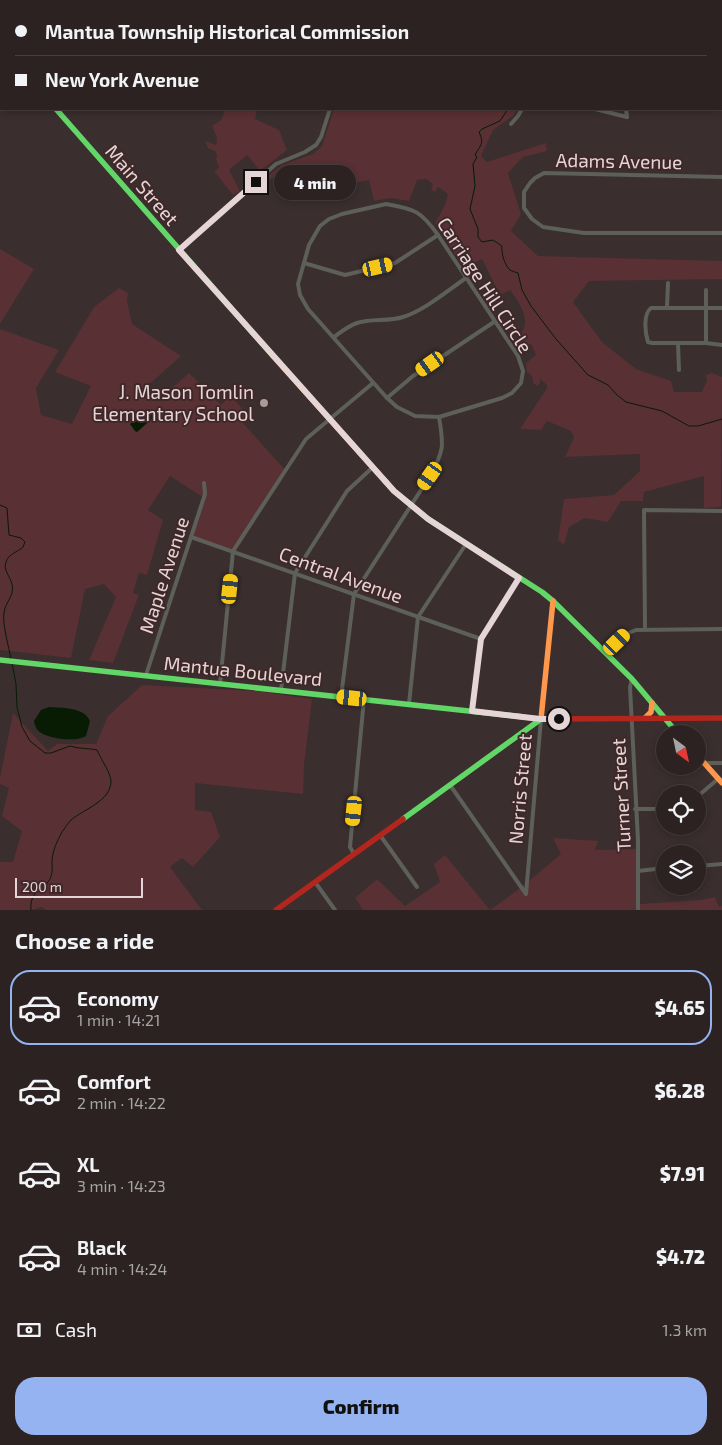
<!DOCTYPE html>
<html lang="en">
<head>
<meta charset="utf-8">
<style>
  body { margin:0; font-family:"Exo 2",sans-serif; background:#382f2f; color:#f1f3f6; height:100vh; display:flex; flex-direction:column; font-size:19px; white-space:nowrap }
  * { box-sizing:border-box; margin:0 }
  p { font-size:16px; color:#a6a4a5 }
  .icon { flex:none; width:28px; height:28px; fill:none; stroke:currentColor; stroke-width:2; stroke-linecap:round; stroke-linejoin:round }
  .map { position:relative; height:910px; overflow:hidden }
  .details { display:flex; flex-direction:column; background:#2c2222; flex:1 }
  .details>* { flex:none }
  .banner { position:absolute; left:0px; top:0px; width:722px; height:110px; box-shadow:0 2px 8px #0003,0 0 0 1px #483f40; display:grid; align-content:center; height:110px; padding:0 15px; background:#2c2222 }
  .needle { width:32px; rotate:147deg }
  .controls { position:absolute; left:656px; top:725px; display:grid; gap:10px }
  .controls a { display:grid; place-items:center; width:50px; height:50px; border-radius:50%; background:#2c2222; box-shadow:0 2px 8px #0003,0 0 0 1px #483f40; font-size:25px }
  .scale { position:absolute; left:15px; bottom:12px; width:128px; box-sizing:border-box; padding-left:5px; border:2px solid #e6d5d6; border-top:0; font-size:14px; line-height:18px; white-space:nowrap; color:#e6d5d6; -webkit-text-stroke:4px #402829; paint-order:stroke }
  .end { position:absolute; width:22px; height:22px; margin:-11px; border:6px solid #e6d5d6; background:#111; box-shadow:0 0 0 2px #111 }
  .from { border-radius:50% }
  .bubble { position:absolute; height:35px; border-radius:18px; background:#2c2222; box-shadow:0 2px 8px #0003,0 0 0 1px #483f40; font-size:16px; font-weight:800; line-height:35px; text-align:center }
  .car { position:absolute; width:15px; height:30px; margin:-15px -8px; border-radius:6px; box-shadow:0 0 4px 1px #0007; background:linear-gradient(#f5c518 24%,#345 0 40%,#f5c518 0 76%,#345 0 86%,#f5c518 0) }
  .banner b { display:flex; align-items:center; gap:18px; height:48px; font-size:19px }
  .banner b+b { border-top:1px solid #483f40 }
  .banner i { width:12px; height:12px; background:#f1f3f6 }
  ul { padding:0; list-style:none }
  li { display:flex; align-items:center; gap:15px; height:75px; margin:0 10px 8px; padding:0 5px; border:2px solid transparent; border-radius:20px }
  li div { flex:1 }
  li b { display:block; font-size:19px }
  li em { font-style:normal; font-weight:800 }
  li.current { border-color:#95b2f1 }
  li>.icon { width:45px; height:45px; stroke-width:1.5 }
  h2 { padding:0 15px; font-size:22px; line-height:60px }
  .pay { display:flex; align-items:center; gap:12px; height:55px; padding:0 15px; font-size:19px }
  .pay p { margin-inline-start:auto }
  .cta { display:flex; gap:10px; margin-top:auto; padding:10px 15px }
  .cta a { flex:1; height:58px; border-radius:20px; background:#95b2f1; color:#111; font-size:20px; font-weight:800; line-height:58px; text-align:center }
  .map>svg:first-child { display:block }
  .green { fill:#593033 }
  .water { fill:#081c04 }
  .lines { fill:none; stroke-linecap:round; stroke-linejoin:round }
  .stream { stroke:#081c04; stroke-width:1 }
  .street { stroke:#5d5f59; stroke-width:4 }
  .fast { stroke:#63d668; stroke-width:5.5 }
  .slow { stroke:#ff974d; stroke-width:5.5 }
  .jam { stroke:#b3261e; stroke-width:5.5 }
  .route { stroke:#e6d5d6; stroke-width:6 }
  .poi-dot { fill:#aa9b9b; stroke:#402829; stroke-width:2 }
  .labels { text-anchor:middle; stroke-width:4; stroke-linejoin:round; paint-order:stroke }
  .street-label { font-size:19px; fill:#e6d5d6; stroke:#402829 }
  .poi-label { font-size:19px; fill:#e6d5d6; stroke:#402829; text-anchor:end }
</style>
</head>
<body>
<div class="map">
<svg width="722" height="910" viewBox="0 0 722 910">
  <rect width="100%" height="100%" fill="#3a2e2e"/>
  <g class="green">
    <path d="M226 109H257L255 119 279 130 287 150 260 171 247 155 229 170 240 191 233 195 214 171 219 168 216 159 217 155 215 151 208 148 205 141 216 145 217 138 212 126 221 120Z"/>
    <path d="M334 109H516L514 115 493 130 481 156 487 162 546 143 547 151 523 157 508 173 521 214 511 231 538 256 722 261V279L589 281 573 302 602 342 636 369 671 381 674 392H702L707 380 706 375 712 373 722 377 721 507 704 508V476L644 492 643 501H621L608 522 585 518 569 527 564 545 558 540 564 499 614 495 640 471V454L565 457 574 437 571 431 547 421 541 430 520 429 547 388V385L540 379V383L537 386 533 383 532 376 527 372 526 363 536 355 531 344 525 347 520 336C532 319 520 304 510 290L502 294 496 287 482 259 464 268 435 223 445 205 448 194 438 187 435 192 431 190 433 184 426 179 417 180 409 201 391 198 374 201 369 180 305 193V181L300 166 285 170 269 180 264 179 282 165 313 154 322 146Z"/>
    <path d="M0 249 34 269 0 324Z"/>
    <path d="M119 288 128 293 127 301 132 324 181 356 145 388 157 401 189 373 221 405 231 396 249 416 242 422 286 471 235 553 193 537 204 498 170 476 148 510 163 520 147 575 139 573 133 593 139 595 113 663 89 660 116 597 104 584 85 589 71 658 0 650V329L59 350 36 388 41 415 72 424 91 386 55 372 94 307Z"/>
    <path d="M142 685 256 691 312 699 304 765 303 794 195 783V810L211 812 220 837 193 867 182 858 170 867 202 910H46L42 907 31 910H0V862H13L22 831 2 816 9 788 0 784V778L13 713 48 751 57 744H96L108 716Z"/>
    <path d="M553 838 598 841 595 850 638 849 640 904 701 900 715 897 719 907 722 906V910H363L355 898 377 879 405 906 440 882 434 864 445 855 490 910 523 886 561 854Z"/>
  </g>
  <g class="water">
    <path d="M147 409 152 411 154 417 137 432 135 431 130 424Z"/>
    <path d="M49 707C62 708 84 707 90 721L86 736C77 742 52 739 43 734 37 731 35 727 34 721L41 710Z"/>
  </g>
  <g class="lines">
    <g class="stream">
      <path d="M489 1V0"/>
      <path d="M508 109 500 121 482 129 479 132C485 145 480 145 475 155L477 157 473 164 475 186 470 209 478 229V237L482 242 493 240 502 246C501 251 504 265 510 270 512 271 515 272 518 273L522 290 531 306 556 339 588 375 608 385 617 395 626 402 662 411 689 426H698L722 419"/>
      <path d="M0 505 7 508 9 535 21 538 25 542 23 547C18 552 8 554 6 562 3 570 10 576 12 584 15 596 5 602 4 613 2 624 9 647 11 659"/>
      <path d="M12 663 16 684 17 707 22 727 30 741 45 753H51L70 746C79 749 88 748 97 750 101 760 110 771 111 781 111 801 84 809 71 820 68 823 65 828 62 832 57 841 53 850 52 860 52 867 53 873 50 879 43 891 29 891 31 910"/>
    </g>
    <g class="street">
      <path d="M621 0 627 1"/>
      <path d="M362 1V0"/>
      <path d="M721 2H722"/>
      <path d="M721 60H722"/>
      <path d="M595 109 627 117 626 109"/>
      <path d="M511 124 518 116 522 109"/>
      <path d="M722 177 544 173 535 178 530 183 524 192V208L532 219 543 227 584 233H722"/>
      <path d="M386 204C415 209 421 211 438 235L518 356 523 371 521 383 512 393 502 398 439 417 415 416 397 407 387 398 308 309 300 295 298 284 309 245 320 226 329 219 342 214Z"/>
      <path d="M179 250 276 164 305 152 316 145 321 137 330 109"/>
      <path d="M304 263 345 275 395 263 438 235"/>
      <path d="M667 307 668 283"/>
      <path d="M722 308H651C643 314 645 333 648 342L652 343H706L722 345"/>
      <path d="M334 337C341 332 348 326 357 323 372 318 388 322 403 317 425 310 447 291 466 278"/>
      <path d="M706 343V290"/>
      <path d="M678 344 679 370"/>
      <path d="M387 398 413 376 494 322"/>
      <path d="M191 537 481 639"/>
      <path d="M645 628 644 510 722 511"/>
      <path d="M606 652 624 635 636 630 722 629"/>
      <path d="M146 675 205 494 204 483"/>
      <path d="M632 679 630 687 638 840V910"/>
      <path d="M220 684 233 551 306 439 373 383"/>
      <path d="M281 690 295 573 347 491 372 468"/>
      <path d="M341 697 354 594 430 476C444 451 444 446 439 417"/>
      <path d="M409 704 418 617 466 544"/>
      <path d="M472 711 481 639 519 578"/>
      <path d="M704 763H722"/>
      <path d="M450 785 526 894 541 719"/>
      <path d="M698 796 718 779"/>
      <path d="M635 809H665"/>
      <path d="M380 835 417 887"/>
      <path d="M354 854 350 847 364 699"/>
      <path d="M698 866 722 864"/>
      <path d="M638 871 665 868"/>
      <path d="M315 882 335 910"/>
    </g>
    <g class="fast">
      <path d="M56 109 273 356"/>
      <path d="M386 482 394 491 428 519 542 592 553 601 632 679 678 734"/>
      <path d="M0 660 524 717"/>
      <path d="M403 819 541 719"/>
    </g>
    <g class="slow">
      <path d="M273 356 386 482"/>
      <path d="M645 718 651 712 652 703"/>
      <path d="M541 719 553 601"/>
      <path d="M698 756 722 783"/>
    </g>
    <g class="jam">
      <path d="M0 25 1 27"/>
      <path d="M524 717 541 719 722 718"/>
      <path d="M276 910 403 819"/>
    </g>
  </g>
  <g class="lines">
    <path class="route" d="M256 182 179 250 394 491 428 519 519 578 481 639 472 711 540 719H559"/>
  </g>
  <circle class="poi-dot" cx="264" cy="403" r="5"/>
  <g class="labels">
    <g class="street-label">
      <text transform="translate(619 161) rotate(1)" y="7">Adams Avenue</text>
      <text transform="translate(142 185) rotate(49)" y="7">Main Street</text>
      <text transform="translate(485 285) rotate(57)" y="7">Carriage Hill Circle</text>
      <text transform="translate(164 575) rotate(-72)" y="7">Maple Avenue</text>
      <text transform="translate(341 575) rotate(20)" y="7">Central Avenue</text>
      <text transform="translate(243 671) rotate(6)" y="7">Mantua Boulevard</text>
      <text transform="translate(520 789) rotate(-85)" y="7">Norris Street</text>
      <text transform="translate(621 795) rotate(-93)" y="7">Turner Street</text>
    </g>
    <g class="poi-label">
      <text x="254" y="399">J. Mason Tomlin<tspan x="254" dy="22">Elementary School</tspan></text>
    </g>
  </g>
</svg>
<div class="controls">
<a><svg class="needle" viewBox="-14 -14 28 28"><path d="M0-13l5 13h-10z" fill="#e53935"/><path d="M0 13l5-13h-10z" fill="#a6a4a5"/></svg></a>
<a><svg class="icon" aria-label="locate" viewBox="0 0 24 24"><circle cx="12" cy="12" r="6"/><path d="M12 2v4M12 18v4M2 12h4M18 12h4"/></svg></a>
<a><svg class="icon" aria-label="layers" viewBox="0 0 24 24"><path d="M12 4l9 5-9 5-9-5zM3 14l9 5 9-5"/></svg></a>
</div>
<div class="scale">200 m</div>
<i class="end from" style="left:559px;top:719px"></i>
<i class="end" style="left:256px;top:182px"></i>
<div class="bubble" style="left:274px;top:165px;width:82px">4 min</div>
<i class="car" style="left:378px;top:267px;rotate:77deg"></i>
<i class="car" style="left:430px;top:364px;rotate:235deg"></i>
<i class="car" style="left:430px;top:476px;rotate:215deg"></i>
<i class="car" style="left:230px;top:589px;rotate:6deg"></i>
<i class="car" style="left:617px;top:642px;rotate:46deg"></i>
<i class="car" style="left:352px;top:698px;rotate:276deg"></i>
<i class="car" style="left:354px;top:811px;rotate:186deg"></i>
<div class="banner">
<b><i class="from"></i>Mantua Township Historical Commission</b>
<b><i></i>New York Avenue</b>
</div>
</div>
<section class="details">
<h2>Choose a ride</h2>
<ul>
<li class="current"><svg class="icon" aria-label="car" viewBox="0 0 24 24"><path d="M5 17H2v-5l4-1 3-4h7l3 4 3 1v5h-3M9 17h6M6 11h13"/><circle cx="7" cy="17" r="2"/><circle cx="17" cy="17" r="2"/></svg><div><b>Economy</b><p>1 min · 14:21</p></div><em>$4.65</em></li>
<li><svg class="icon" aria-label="car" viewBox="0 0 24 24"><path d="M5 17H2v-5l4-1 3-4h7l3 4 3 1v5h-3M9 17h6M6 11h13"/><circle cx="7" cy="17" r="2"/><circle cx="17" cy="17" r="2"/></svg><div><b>Comfort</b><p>2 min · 14:22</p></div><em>$6.28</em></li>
<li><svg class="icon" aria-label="car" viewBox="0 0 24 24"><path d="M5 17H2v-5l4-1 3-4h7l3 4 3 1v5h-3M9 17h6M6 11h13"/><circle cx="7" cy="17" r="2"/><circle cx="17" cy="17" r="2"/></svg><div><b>XL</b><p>3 min · 14:23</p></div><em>$7.91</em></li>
<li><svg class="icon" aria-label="car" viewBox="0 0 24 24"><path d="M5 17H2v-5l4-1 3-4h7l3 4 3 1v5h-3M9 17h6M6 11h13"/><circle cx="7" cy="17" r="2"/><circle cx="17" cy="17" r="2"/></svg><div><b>Black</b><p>4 min · 14:24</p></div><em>$4.72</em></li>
</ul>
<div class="pay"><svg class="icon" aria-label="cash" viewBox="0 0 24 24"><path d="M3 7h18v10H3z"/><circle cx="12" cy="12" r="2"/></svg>Cash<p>1.3 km</p></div>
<div class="cta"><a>Confirm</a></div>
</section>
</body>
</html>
